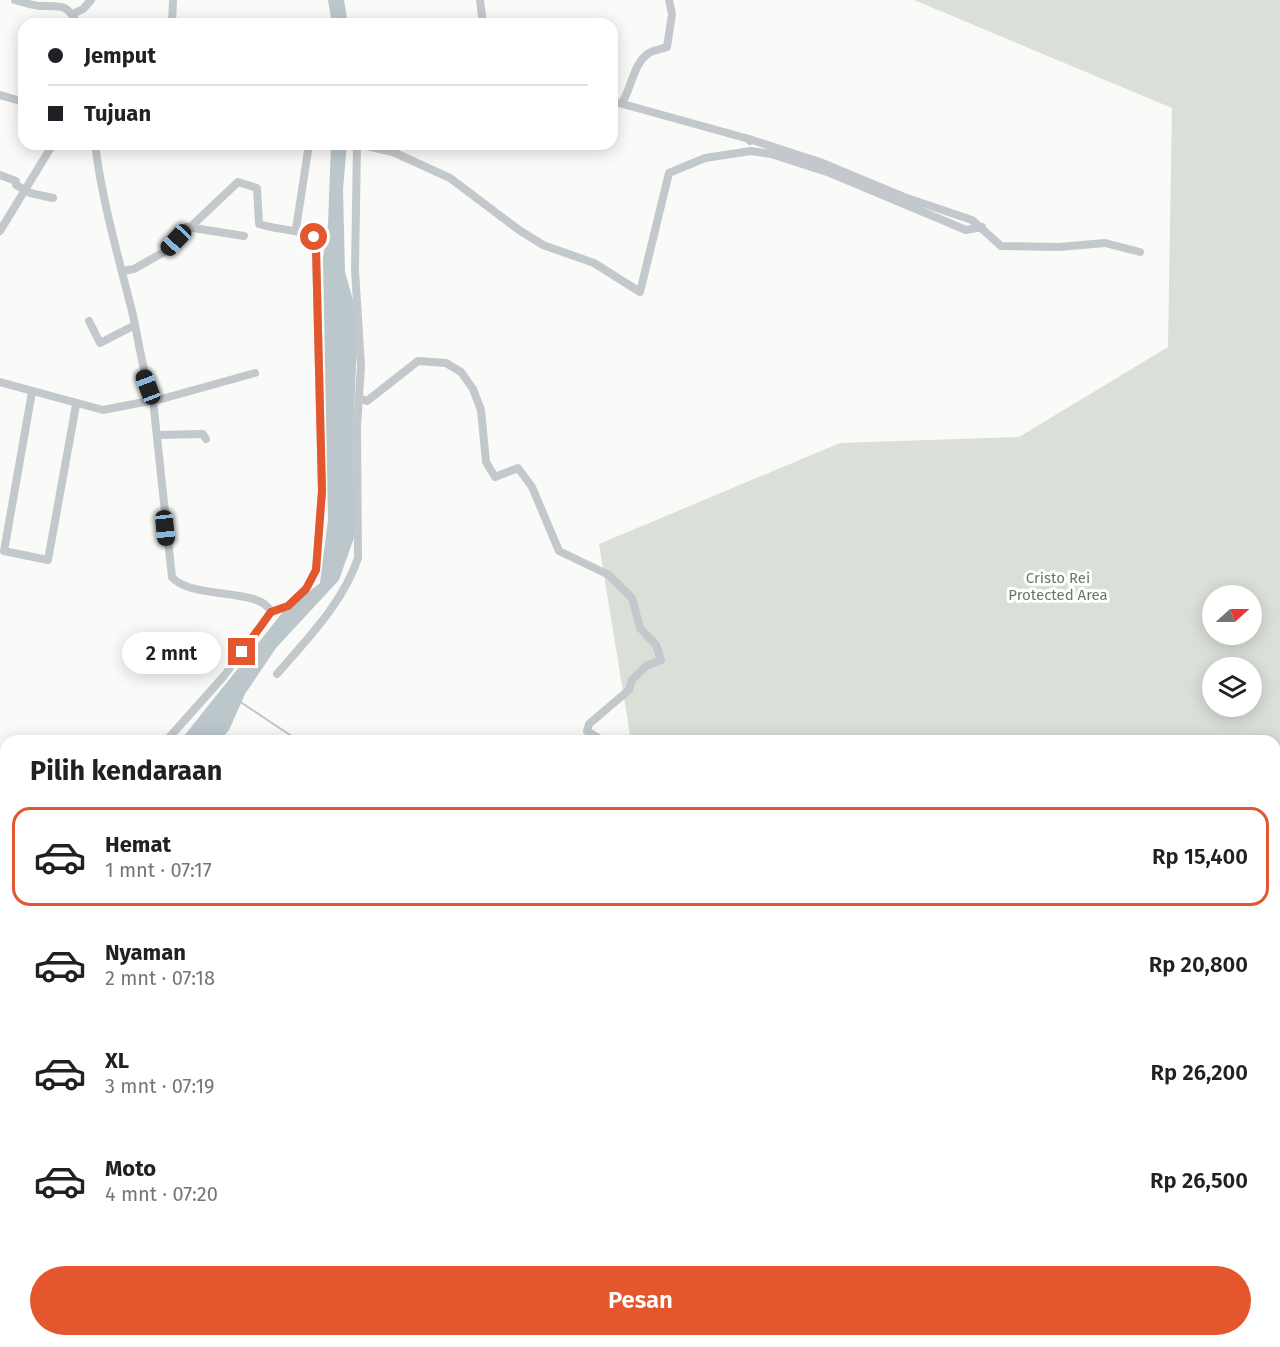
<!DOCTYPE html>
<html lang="id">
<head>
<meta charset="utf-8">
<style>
  body { margin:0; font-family:"Fira Sans",sans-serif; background:#f2f2f2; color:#202124; height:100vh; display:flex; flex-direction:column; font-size:22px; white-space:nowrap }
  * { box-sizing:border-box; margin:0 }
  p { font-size:20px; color:#757577 }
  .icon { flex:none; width:33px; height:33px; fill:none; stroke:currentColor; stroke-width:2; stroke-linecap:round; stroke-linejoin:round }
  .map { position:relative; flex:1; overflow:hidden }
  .panel { position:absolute; left:0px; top:735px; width:1281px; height:612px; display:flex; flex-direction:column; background:#fff; border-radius:18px 18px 0 0; box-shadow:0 3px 15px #0003 }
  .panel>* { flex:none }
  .hud { position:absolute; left:18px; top:18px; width:600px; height:132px; border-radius:18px; box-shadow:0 3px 15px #0003; display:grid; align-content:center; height:132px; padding:0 30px; background:#fff }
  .needle { width:39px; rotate:69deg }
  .controls { position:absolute; left:1202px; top:585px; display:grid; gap:12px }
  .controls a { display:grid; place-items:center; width:60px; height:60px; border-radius:50%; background:#fff; box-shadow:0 3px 15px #0003; font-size:30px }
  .end { position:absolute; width:27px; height:27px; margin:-14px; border:8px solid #e4572e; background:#fff; box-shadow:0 0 0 3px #fff }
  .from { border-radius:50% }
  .bubble { position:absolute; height:42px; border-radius:21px; background:#fff; box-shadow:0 3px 15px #0003; font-size:20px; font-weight:600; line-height:42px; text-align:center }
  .car { position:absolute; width:18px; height:36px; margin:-18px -9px; border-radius:8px; box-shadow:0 0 4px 2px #0007; background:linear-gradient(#222 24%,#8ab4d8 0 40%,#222 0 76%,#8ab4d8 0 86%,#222 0) }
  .hud b { display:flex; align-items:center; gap:21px; height:57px; font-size:22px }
  .hud b+b { border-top:2px solid #e0e0e0 }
  .hud i { width:15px; height:15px; background:#202124 }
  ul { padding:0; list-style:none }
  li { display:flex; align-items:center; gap:18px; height:99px; margin:0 12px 9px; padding:0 18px; border:3px solid transparent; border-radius:18px }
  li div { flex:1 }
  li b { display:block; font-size:22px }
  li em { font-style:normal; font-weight:600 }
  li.selected { border-color:#e4572e }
  li>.icon { width:54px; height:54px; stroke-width:1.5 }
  h2 { padding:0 30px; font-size:27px; line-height:72px }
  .primary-button { display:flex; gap:12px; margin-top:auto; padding:12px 30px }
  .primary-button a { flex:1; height:69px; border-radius:36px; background:#e4572e; color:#fff; font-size:24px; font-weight:600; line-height:69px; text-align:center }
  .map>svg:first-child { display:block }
  .green { fill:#dadfd7; fill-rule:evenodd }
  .water { fill:#bbc7cb }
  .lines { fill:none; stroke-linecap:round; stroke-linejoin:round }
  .stream { stroke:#bbc7cb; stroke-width:2 }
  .major-casing { stroke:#b5babe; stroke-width:10 }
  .minor { stroke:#c3c8cc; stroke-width:8 }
  .major { stroke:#fff; stroke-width:9 }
  .route { stroke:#e4572e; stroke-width:8 }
  .labels { text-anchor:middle; stroke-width:6; stroke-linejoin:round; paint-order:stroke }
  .park-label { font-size:15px; fill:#687a64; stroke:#fff }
</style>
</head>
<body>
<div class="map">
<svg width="1280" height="1347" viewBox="0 0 1280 1347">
  <rect width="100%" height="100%" fill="#fafaf8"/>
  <path class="green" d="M914 0H1280V991L1275 987V741H631L599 544 840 443 1019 437 1168 347 1172 108ZM1212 596H1251V634H1212ZM1212 668H1251V706H1212Z"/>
  <g class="water">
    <path d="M328 0H344L348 24H332Z"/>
    <path d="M331 144H347L343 189 345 272 353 300 357 342 353 437 355 535 339 580 276 648 245 694 229 730 220 741H180L282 613 320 583 328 519 323 258 328 224Z"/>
  </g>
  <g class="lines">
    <g class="stream">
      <path d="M239 701 299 741"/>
      <path d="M477 1347 478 1341"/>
    </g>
    <g class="major-casing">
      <g id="major">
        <path d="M0 1244 6 1242"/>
        <path d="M85 1341V1347"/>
      </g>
    </g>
    <g class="minor">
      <path d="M15 0C24 2 35 7 44 6 64 6 67 5 78 24"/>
      <path d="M480 0 483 24"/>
      <path d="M73 14 83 9 91 0"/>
      <path d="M172 24 173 0"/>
      <path d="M0 95 24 102"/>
      <path d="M612 101 749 139 750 141"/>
      <path d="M622 103C631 89 634 62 649 53 653 50 662 49 667 47L672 14 669 0"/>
      <path d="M749 139 820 162 904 197 972 220 1001 246 1059 247 1105 243 1140 252"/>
      <path d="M95 144C102 200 118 256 132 311 139 341 142 371 153 400L172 577C191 600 261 587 271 612"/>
      <path d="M357 144 393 152 450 178 519 230 543 245 594 263 640 292 669 173 705 158 751 151 771 154 830 173 966 230 982 227"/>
      <path d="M0 175 16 181V185L30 193 53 198"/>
      <path d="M187 227 244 236"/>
      <path d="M296 229 309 144"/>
      <path d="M0 231 53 144"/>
      <path d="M122 271 134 269 164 252 238 182 257 188 259 224C278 230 296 229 314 237L316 249 322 491 316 570 306 589 288 606 271 612 224 676 166 741"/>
      <path d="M89 321 100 343 135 325"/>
      <path d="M0 382 103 410 165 398 255 373"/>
      <path d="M32 392 4 551 48 560 76 405"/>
      <path d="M359 398 367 401 418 361 446 363 461 372 473 389 481 410 486 462 495 477 518 468 532 487 559 551 609 575 632 598 640 628 656 645 661 660 646 666 632 680 629 690 589 724 587 731 603 741"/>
      <path d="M158 435 203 434 206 439"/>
      <path d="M277 674C307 639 343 603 358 558L357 427 361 366 355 270 357 144"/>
      <path d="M0 813 6 812"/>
      <path d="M0 913 6 912"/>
      <path d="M1275 921 1280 922"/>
    </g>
    <use href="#major" class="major"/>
  </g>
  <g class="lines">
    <path class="route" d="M242 652 271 612 288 606 306 589 316 570 322 491 316 249 314 237"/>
  </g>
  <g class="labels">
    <g class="park-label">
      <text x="1058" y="583">Cristo Rei<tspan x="1058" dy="17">Protected Area</tspan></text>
    </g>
  </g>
</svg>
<div class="controls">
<a><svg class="needle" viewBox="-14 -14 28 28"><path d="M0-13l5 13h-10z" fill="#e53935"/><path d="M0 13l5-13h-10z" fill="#757577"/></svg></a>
<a><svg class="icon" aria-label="layers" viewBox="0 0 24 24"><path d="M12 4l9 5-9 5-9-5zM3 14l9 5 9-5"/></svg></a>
</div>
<i class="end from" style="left:314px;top:237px"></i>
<i class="end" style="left:242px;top:652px"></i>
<div class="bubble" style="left:122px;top:632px;width:99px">2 mnt</div>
<i class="car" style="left:176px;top:240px;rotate:223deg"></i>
<i class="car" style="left:148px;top:387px;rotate:339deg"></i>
<i class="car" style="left:165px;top:528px;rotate:174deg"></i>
<div class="hud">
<b><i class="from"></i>Jemput</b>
<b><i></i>Tujuan</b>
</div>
<section class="panel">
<h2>Pilih kendaraan</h2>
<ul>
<li class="selected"><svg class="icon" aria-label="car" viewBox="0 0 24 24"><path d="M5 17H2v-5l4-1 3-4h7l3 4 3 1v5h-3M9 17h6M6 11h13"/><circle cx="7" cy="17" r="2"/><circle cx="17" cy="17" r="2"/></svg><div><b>Hemat</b><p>1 mnt · 07:17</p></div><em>Rp 15,400</em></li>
<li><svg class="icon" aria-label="car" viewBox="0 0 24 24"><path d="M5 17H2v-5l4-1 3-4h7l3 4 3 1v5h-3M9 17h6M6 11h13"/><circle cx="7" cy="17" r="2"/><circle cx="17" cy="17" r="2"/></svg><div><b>Nyaman</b><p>2 mnt · 07:18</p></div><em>Rp 20,800</em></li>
<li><svg class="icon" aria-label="car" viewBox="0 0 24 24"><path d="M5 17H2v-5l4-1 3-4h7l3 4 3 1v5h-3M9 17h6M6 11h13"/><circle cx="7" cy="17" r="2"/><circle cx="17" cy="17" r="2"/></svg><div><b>XL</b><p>3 mnt · 07:19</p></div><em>Rp 26,200</em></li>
<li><svg class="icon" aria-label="car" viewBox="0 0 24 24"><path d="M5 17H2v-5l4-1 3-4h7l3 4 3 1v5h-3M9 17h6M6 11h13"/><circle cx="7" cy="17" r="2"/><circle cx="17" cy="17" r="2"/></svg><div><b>Moto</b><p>4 mnt · 07:20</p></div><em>Rp 26,500</em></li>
</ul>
<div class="primary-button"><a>Pesan</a></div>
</section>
</div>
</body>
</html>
